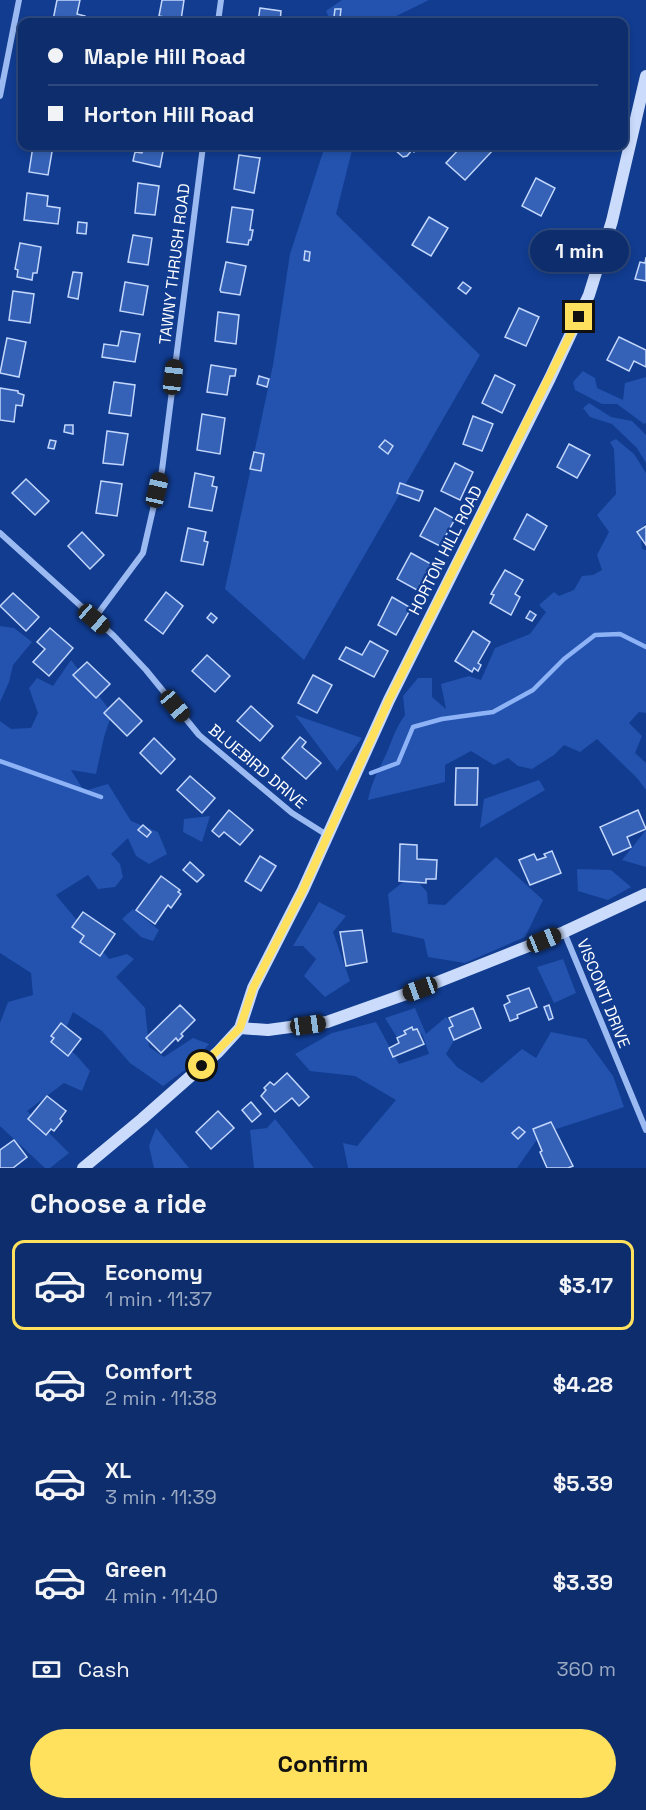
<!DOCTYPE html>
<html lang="en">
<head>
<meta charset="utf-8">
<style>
  body { margin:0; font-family:"Space Grotesk",sans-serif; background:#1b3974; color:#f1f3f6; height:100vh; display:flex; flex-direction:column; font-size:22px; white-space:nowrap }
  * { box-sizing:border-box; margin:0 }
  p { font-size:20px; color:#9aa8c2 }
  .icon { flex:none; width:33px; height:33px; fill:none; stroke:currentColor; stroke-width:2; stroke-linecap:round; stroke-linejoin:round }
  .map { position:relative; height:1168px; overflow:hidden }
  .panel { display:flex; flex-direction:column; background:#0d2d6c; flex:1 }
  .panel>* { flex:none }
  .guide { position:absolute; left:18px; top:18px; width:610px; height:132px; border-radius:12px; box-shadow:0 3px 9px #0003,0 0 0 2px #2d497f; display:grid; align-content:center; height:132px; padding:0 30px; background:#0d2d6c }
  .end { position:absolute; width:27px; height:27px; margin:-14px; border:8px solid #ffe15d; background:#111; box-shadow:0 0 0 3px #111 }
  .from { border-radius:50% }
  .bubble { position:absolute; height:42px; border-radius:21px; background:#0d2d6c; box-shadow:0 3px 9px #0003,0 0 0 2px #2d497f; font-size:20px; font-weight:600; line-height:42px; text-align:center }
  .car { position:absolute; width:18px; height:36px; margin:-18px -9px; border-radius:8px; box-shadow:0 0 4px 2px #0007; background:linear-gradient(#222 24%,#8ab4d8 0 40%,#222 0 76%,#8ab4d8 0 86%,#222 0) }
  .guide b { display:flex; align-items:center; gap:21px; height:57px; font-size:22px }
  .guide b+b { border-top:2px solid #2d497f }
  .guide i { width:15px; height:15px; background:#f1f3f6 }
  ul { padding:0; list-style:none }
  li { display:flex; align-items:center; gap:18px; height:90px; margin:0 12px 9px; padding:0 18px; border:3px solid transparent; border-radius:12px }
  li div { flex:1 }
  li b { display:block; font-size:22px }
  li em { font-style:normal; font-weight:600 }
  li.selected { border-color:#ffe15d }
  li>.icon { width:54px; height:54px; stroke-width:1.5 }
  h2 { padding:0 30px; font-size:27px; line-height:72px }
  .pay { display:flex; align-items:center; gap:15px; height:66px; padding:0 30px; font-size:22px }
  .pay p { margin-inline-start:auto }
  .action { display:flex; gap:12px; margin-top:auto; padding:12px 30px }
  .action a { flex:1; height:69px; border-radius:36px; background:#ffe15d; color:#111; font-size:24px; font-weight:600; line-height:69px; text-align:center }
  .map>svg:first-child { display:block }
  .green { fill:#2353af }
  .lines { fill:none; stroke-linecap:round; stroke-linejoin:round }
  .stream { stroke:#8db3f6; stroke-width:4.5 }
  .building { fill:#3562b7; stroke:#c3d7fd; stroke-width:1.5 }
  .street { stroke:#9cbaf2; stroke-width:6 }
  .secondary { stroke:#cadbfc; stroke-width:12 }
  .route { stroke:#ffe15d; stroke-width:8 }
  .labels { text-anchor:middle; stroke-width:5; stroke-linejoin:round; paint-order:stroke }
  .street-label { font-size:16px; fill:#fff; stroke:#113c90 }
</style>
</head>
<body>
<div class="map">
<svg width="646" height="1168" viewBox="0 0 646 1168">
  <rect width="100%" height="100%" fill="#113c90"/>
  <g class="green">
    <path d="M342 0H429L384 22H331L326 11Z"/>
    <path d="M325 146H353L336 214 480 355 304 660 225 589 273 365 290 254Z"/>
    <path d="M583 371 595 378 597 388 623 400 625 383 646 377V423L644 424 617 404H602L575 390 573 382Z"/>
    <path d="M589 403 611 417 632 421 646 435V463L637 448 612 424 590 417 583 408Z"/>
    <path d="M616 439 634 454 646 473V523L640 530 642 549 646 550V713L639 712 629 723 642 736 635 753 646 763V790L637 778 597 739 580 752 564 745 554 755 532 769 518 766 508 758 494 765 471 751 445 765V782L368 800C372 780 380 768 388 750 393 737 397 726 405 715L403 696 418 678H432V697L446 709 441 684 469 676 481 680 495 648 530 634 546 612 539 605 554 592 559 596 574 590 582 576 593 575 602 570 597 555 609 532 597 515 616 494 614 449 610 442Z"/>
    <path d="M0 626 14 628 32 642 13 665 9 682 0 702Z"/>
    <path d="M71 660 112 713 104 737 96 774 71 770 84 791 108 784 131 821 158 832 167 854 149 864 136 856 128 838 111 854 120 864 123 877 115 887 98 889 88 875 56 895 109 959 127 954 134 959 116 977 145 1008 149 1047 164 1057 193 1038 209 1044 189 1067 163 1086 130 1063 102 1031 73 1012 60 1042 76 1055 90 1071 82 1091 64 1083 27 1111 69 1153 50 1168H45L0 1126V1023L8 1002 33 995 31 973 0 953V721L11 729 31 728 38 713 29 688 37 678 53 686Z"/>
    <path d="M295 715 362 738 337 771Z"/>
    <path d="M539 780 545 790 480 828 484 799Z"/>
    <path d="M210 816 202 842 183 832 184 819Z"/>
    <path d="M646 830V867L622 860Z"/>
    <path d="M496 857 543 900 525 937 465 963 428 957 424 939 392 932 388 894 412 875 427 892 428 904 445 905Z"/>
    <path d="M577 869 611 870 631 887 608 900 578 891Z"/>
    <path d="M319 902 346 916 333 932 350 981 325 997 304 976 316 959 303 946H293Z"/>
    <path d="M133 909 159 930 153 941 141 937 122 919Z"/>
    <path d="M563 959 576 993 554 1003 537 967Z"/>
    <path d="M415 1008 426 1034 446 1017 459 1032 446 1054 457 1067 482 1083 522 1049 536 1058 551 1032 586 1039 613 1076 624 1107 541 1134 517 1168H348L343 1143 357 1146 396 1100 355 1076 310 1071 295 1054 332 1033 376 1022 399 1064 429 1054 422 1034 401 1044 385 1018Z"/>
    <path d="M275 1119 314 1168H254L250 1130 267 1128Z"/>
    <path d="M156 1128 189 1168H154L149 1146Z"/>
  </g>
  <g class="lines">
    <g class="stream">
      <path d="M0 761 101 797"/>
      <path d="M371 773 398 763 413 727 442 719 493 712 533 690 564 659 595 635 620 634 646 647"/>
    </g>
  </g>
  <g class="building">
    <path d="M57 0H80L77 14 85 16 83 22 53 20Z"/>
    <path d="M162 0H184L181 20 159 16Z"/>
    <path d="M260 8 281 11 280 22H258Z"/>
    <path d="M335 9H341L340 18 334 17Z"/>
    <path d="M33 146H53L48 175 29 172Z"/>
    <path d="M144 146H164L160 167 133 161 135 152 142 153Z"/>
    <path d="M395 146H420L414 152 412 150 407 156 403 157 395 150Z"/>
    <path d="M462 146H492L495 148 465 180 446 163Z"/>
    <path d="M239 155 260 158 254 193 234 189Z"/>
    <path d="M536 178 555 188 541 216 522 206Z"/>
    <path d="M138 183 159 186 155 215 135 213Z"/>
    <path d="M27 193 48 196 47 206 60 208 58 224 24 220Z"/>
    <path d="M232 207 253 210 250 230H253L251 240H249L248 245 227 242Z"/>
    <path d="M429 217 448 228 431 256 412 245Z"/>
    <path d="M78 222 87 223 86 234 77 233Z"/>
    <path d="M133 235 152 238 148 265 128 262Z"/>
    <path d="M20 243 41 247 37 273H33L32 280 17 277 18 270 15 269Z"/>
    <path d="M305 251 310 252 309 261 304 260Z"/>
    <path d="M646 257V281L635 279 640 262 645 263Z"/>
    <path d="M226 262 246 266 240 295 221 292 220 290Z"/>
    <path d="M73 272 82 273 78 299 68 297Z"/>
    <path d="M125 282 148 286 143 315 120 311Z"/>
    <path d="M463 282 471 288 466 294 458 288Z"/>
    <path d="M13 291 34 294 30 323 9 320Z"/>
    <path d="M519 308 539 317 526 346 505 337Z"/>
    <path d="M218 312 239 315 236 344 215 341Z"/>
    <path d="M121 331 140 334 135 362 102 357 104 344 118 346Z"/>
    <path d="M619 337 646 350V367L634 361 629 371 607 360Z"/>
    <path d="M7 338 26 342 19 377 0 373Z"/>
    <path d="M211 365 236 369 235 376H230L227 395 207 392Z"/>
    <path d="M495 375 515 385 502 413 482 403Z"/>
    <path d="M259 376 269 379 267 387 257 384Z"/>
    <path d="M114 382 135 385 131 416 109 413Z"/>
    <path d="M0 388 18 391V393L24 395 22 406 16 405 14 422 0 420Z"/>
    <path d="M202 414 225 418 220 454 197 450Z"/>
    <path d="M473 416 493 424 482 451 463 444Z"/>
    <path d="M65 425H73V434L64 432Z"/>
    <path d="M107 431 128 434 123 465 103 463Z"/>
    <path d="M50 440 56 441 54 449 48 448Z"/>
    <path d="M385 440 393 446 388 454 379 447Z"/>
    <path d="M569 444 590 455 577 478 557 467Z"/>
    <path d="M254 452 264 454 261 471 250 469Z"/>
    <path d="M455 463 473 472 460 500 441 491Z"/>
    <path d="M195 473 214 477 212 486 217 487 212 511 189 507Z"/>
    <path d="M26 479 49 501 35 515 12 493Z"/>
    <path d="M101 481 122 484 117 516 96 513Z"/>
    <path d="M400 483 423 491 419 501 397 493Z"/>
    <path d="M435 508 455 519 440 546 420 536Z"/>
    <path d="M527 514 547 526 534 550 514 539Z"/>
    <path d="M646 526V545L637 532Z"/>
    <path d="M188 528 206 532 204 541 208 542 203 565 181 561Z"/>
    <path d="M82 532 104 555 90 569 68 546Z"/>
    <path d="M411 553 431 564 417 590 397 579Z"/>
    <path d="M505 570 523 580 515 594 520 597 511 615 490 603 494 595 491 594Z"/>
    <path d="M166 592 183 606 163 634 145 620Z"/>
    <path d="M13 593 39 617 26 631 0 606Z"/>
    <path d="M392 597 411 608 396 635 378 625Z"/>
    <path d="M530 611 536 615 532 621 526 618Z"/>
    <path d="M211 613 217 618 213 623 207 618Z"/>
    <path d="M50 628 73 648 49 676 33 662 45 649 37 642Z"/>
    <path d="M473 631 490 642 478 663 481 665 478 671 474 668 472 672 455 661Z"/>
    <path d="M370 641 388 651 374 677 339 659 346 647 362 655Z"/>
    <path d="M207 655 230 676 215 692 192 671Z"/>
    <path d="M87 662 110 684 96 698 73 675Z"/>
    <path d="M313 675 332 685 317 713 298 703Z"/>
    <path d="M119 698 142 721 127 736 104 713Z"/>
    <path d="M251 706 273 726 260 741 237 721Z"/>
    <path d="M300 737 306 742 302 747 321 763 306 779 282 758Z"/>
    <path d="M154 738 175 759 161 774 140 753Z"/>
    <path d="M456 768H478L477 805H455Z"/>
    <path d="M190 776 215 798 202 813 177 790Z"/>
    <path d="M229 810 253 830 240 845 224 832 219 837 212 831Z"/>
    <path d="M638 810 646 829 627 837 631 847 613 855 600 827Z"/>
    <path d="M143 825 151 832 147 837 138 830Z"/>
    <path d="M400 844 417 845V859L437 860 436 879H426V883L399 881Z"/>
    <path d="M552 851 561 873 530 885 519 860 534 854 537 860 546 857 544 854Z"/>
    <path d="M260 856 276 866 261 891 245 881Z"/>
    <path d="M190 862 204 875 197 882 183 870Z"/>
    <path d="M161 876 180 890 178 892 181 894 171 908 168 905 155 924 136 910Z"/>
    <path d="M83 912 115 934 100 956 80 942 84 936 72 927Z"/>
    <path d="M362 930 367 962 346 966 340 932Z"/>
    <path d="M529 988 537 1007 517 1015 518 1018 510 1021 504 1005 510 1002 507 996Z"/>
    <path d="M180 1005 195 1020 181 1034 183 1036 178 1041 176 1038 161 1053 146 1038Z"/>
    <path d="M549 1005 553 1018 549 1020 544 1007Z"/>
    <path d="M473 1008 481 1028 454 1040 449 1028 453 1026 449 1018Z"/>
    <path d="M61 1023 81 1039 68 1056 51 1042 54 1038 51 1036Z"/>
    <path d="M412 1027 413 1030 417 1029 424 1044 393 1057 389 1048 399 1043 397 1038 406 1034 404 1031Z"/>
    <path d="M287 1073 309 1097 299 1106 292 1098 275 1112 261 1096 266 1090 264 1088 270 1082 274 1085Z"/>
    <path d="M47 1096 66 1111 60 1119 62 1121 54 1131 51 1129 46 1135 28 1119Z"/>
    <path d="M251 1102 261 1114 252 1122 242 1110Z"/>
    <path d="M218 1111 234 1128 211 1149 196 1132Z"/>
    <path d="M551 1122 573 1166 568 1168H547L540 1152 542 1151 533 1129Z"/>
    <path d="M519 1127 525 1132 518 1139 512 1133Z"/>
    <path d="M14 1140 27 1157 13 1168H0V1150Z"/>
  </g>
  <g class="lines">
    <g class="street">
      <path d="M218 22 221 0"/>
      <path d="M0 96 19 0"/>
      <path d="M0 533 114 636 146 670 199 735 292 813 327 835"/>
      <path d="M94 619 143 553 162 470 203 146"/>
      <path d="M564 932 646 1130"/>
    </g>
    <g class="secondary">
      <path d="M240 1028 268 1030 327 1022 420 989 564 932 646 894"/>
      <path d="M83 1168 142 1119 218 1052 240 1028 253 988 303 890 389 700 550 378 589 295 612 221 646 76"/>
    </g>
  </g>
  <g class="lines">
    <path class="route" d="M202 1066 240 1028 253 988 303 890 389 700 579 317"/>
  </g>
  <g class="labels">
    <g class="street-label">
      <text transform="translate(174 264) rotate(-83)" y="6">TAWNY THRUSH ROAD</text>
      <text transform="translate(445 550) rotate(-63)" y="6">HORTON HILL ROAD</text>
      <text transform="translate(258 766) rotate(40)" y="6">BLUEBIRD DRIVE</text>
      <text transform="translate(604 993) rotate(68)" y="6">VISCONTI DRIVE</text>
    </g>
  </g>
</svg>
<i class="end from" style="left:202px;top:1066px"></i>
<i class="end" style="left:579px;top:317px"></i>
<div class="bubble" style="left:530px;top:230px;width:99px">1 min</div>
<i class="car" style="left:173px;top:377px;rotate:7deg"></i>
<i class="car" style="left:157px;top:490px;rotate:13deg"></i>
<i class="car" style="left:94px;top:619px;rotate:131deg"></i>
<i class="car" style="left:175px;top:706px;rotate:140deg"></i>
<i class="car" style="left:544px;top:940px;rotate:68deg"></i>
<i class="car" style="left:420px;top:989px;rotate:250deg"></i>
<i class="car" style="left:308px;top:1025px;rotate:82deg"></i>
<div class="guide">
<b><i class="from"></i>Maple Hill Road</b>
<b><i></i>Horton Hill Road</b>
</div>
</div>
<section class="panel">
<h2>Choose a ride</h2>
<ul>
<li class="selected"><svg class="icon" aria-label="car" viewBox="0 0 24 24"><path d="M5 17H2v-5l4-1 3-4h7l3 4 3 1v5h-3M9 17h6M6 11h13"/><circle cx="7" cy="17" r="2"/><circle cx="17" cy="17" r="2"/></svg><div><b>Economy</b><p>1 min · 11:37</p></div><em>$3.17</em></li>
<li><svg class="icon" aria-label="car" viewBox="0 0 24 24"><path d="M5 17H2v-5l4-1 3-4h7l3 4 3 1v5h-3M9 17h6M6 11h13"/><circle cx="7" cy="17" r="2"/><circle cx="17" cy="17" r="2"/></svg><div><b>Comfort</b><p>2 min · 11:38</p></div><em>$4.28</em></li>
<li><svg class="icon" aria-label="car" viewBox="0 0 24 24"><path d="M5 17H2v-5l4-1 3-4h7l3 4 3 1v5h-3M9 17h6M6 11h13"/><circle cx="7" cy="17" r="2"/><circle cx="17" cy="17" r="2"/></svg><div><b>XL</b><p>3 min · 11:39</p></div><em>$5.39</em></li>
<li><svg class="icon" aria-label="car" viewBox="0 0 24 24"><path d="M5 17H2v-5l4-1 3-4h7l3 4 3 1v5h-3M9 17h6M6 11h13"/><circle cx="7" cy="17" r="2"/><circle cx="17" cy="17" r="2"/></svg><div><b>Green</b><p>4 min · 11:40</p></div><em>$3.39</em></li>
</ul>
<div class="pay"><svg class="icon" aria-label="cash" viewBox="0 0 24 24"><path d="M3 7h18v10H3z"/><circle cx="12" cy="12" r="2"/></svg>Cash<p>360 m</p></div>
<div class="action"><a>Confirm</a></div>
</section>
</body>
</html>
